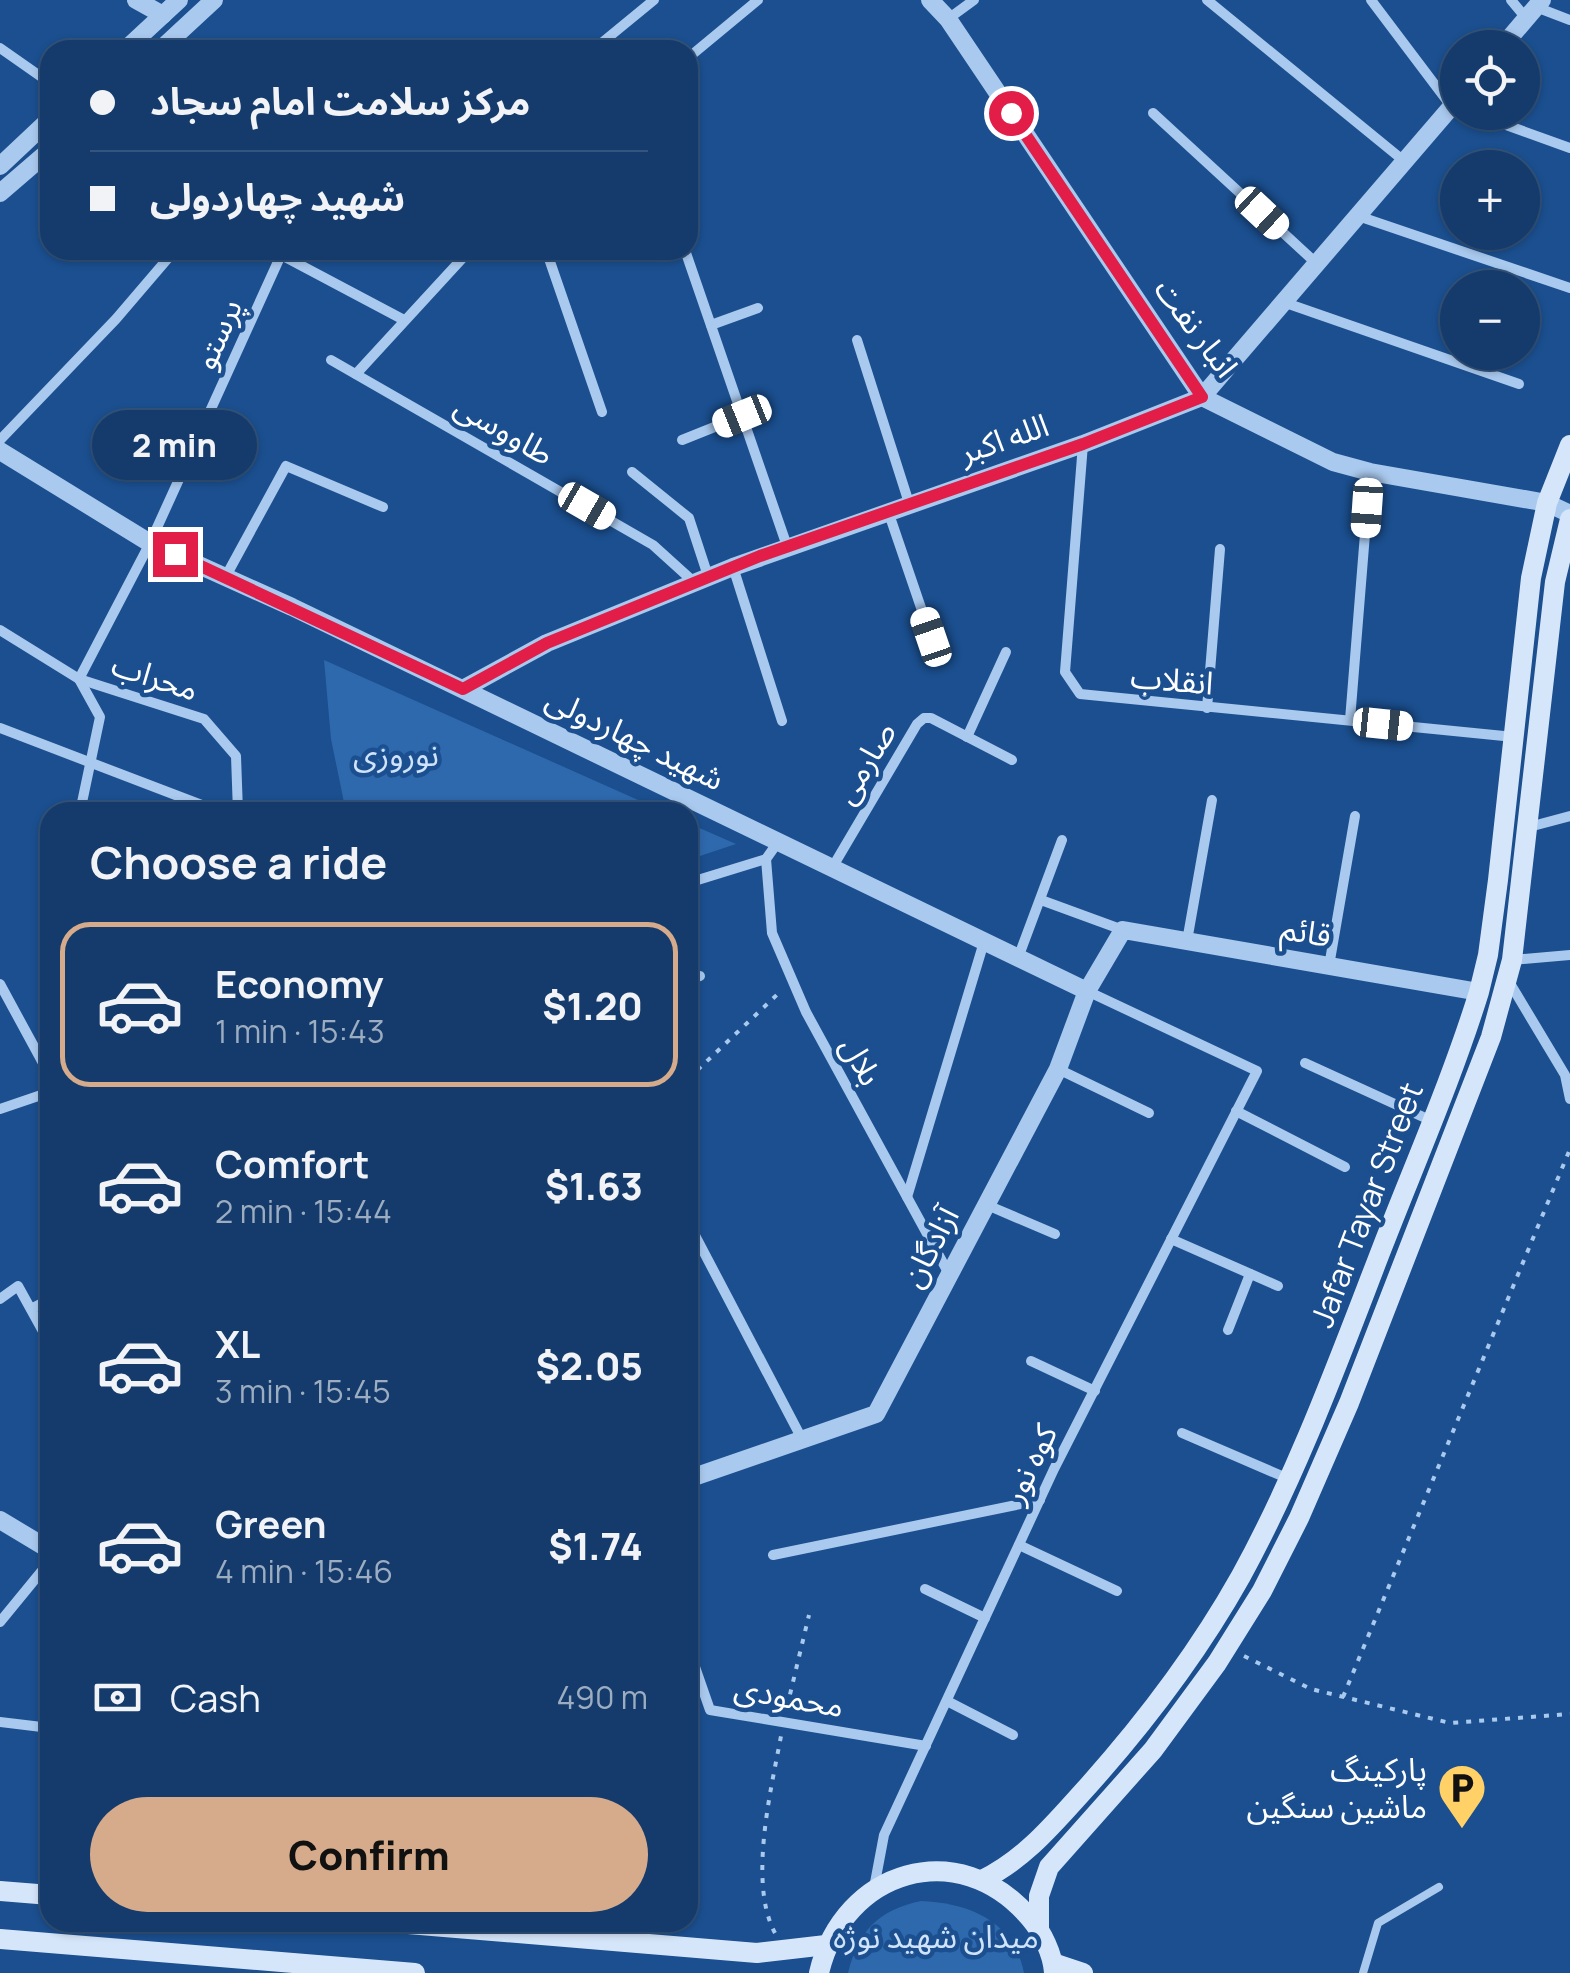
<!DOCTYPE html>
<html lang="en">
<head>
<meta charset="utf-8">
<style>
  body { margin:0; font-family:Manrope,"Noto Sans Arabic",sans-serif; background:#214673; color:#f1f3f6; height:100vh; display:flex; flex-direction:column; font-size:38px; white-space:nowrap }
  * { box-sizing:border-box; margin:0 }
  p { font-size:32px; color:#9dadc1 }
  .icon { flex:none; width:55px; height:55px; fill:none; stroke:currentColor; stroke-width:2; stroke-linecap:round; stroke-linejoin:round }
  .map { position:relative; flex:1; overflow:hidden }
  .sheet { position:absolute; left:40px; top:802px; width:658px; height:1130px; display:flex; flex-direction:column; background:#143b6b; border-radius:30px; box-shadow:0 2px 8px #0004,0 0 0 2px #33557e }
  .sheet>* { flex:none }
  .banner { position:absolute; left:40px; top:40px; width:658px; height:220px; border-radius:30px; box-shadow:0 2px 8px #0004,0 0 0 2px #33557e; display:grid; align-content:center; height:220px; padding:0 50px; background:#143b6b }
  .fabs { position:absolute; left:1440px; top:30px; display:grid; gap:20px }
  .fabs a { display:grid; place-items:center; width:100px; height:100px; border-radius:50%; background:#143b6b; box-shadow:0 2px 8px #0004,0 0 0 2px #33557e; font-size:50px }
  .end { position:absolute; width:45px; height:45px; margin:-22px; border:12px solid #e11d48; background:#fff; box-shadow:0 0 0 5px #fff }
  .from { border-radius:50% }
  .bubble { position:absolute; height:70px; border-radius:35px; background:#143b6b; box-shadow:0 2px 8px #0004,0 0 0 2px #33557e; font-size:32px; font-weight:800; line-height:70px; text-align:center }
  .car { position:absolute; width:30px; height:60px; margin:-30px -15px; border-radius:12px; box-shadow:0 0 8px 2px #0007; background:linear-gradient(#fff 24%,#345 0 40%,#fff 0 76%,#345 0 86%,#fff 0) }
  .banner b { display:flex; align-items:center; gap:35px; height:95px; font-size:38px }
  .banner b+b { border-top:2px solid #33557e }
  .banner i { width:25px; height:25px; background:#f1f3f6 }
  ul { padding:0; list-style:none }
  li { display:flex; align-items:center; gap:30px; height:165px; margin:0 20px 15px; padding:0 30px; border:5px solid transparent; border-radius:30px }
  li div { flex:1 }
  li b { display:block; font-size:38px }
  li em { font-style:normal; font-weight:800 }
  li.current { border-color:#d6ab8b }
  li>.icon { width:90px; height:90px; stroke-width:1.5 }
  h2 { padding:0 50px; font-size:45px; line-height:120px }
  .pay { display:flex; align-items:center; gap:25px; height:110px; padding:0 50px; font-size:38px }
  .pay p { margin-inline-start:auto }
  .action { display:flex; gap:20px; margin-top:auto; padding:20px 50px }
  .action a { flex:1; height:115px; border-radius:60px; background:#d6ab8b; color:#111; font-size:40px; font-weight:800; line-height:115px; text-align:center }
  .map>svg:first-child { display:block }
  .green { fill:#2e69ad }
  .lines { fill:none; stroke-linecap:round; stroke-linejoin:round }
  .path { stroke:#a9c9ee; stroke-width:4; stroke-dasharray:5 8; stroke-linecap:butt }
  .service { stroke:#a9c9ee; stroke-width:8 }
  .minor { stroke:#a9c9ee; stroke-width:10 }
  .tertiary { stroke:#a9c9ee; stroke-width:18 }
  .secondary { stroke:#d6e6fa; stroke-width:20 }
  .route { stroke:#e11d48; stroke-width:12 }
  .labels { text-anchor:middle; stroke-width:9; stroke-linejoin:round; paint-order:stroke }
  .street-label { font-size:32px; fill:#fff; stroke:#1b4f8f }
  .park-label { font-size:32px; fill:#cfe3fa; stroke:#1b4f8f }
  .poi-label { font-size:32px; fill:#fff; stroke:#1b4f8f; text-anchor:end }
</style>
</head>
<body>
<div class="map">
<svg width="1570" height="1973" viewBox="0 0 1570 1973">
  <rect width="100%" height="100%" fill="#1b4f8f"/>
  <g class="green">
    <path d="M324 660 665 812H346L331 739Z"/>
    <path d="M688 823 736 844 688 860Z"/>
    <path d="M921 1901C969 1903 1014 1921 1024 1973H848C858 1931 878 1910 921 1901Z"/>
  </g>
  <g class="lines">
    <g class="path">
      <path d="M688 1079 782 990"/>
      <path d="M1244 1656 1311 1689 1450 1723 1570 1714"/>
      <path d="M1343 1697 1570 1149"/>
      <path d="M787 1707 809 1615"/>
      <path d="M775 1933C748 1883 771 1790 781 1736"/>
    </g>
    <path class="service" d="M1363 1973 1378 1923 1439 1887"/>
    <g class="minor">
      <path d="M1207 0 1404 161"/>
      <path d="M1371 0 1451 106 1457 108"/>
      <path d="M1511 0 1526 18"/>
      <path d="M1536 7 1570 20"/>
      <path d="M948 19 974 0"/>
      <path d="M0 48 50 83"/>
      <path d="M593 50 654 0"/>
      <path d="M688 58 758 0"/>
      <path d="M1470 112 1570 148"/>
      <path d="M1153 113 1316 263"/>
      <path d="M1358 216 1570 288"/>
      <path d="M272 250 404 320"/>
      <path d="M546 250 602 412"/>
      <path d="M686 253 787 546"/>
      <path d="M1283 302 1519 384"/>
      <path d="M711 325 758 308"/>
      <path d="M857 340 909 503"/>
      <path d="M331 360 653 545 695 583"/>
      <path d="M356 374 470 250"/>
      <path d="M0 440 116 319 175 250"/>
      <path d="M682 440 742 416"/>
      <path d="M1083 444 1065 672 1080 694 1514 737"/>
      <path d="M632 472 689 518 709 579"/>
      <path d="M888 511 931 637"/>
      <path d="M733 567 782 721"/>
      <path d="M226 576 286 466 383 507"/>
      <path d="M0 630 79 679 204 719 236 756 238 812"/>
      <path d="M1207 708 1220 549"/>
      <path d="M1350 720 1370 472"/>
      <path d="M0 728 220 812"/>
      <path d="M967 737 1006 652"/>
      <path d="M80 812 100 717 79 679 150 543 281 255"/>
      <path d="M1529 827 1570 816"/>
      <path d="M766 859 772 933 806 1012 949 1274"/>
      <path d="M832 868 917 724 924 718H931L1012 760"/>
      <path d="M688 883 766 859 778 842"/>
      <path d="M1041 900 1123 930"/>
      <path d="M1187 941 1212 800"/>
      <path d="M1018 958 1062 840"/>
      <path d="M1512 960 1570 955"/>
      <path d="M1329 966 1355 816"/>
      <path d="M688 980 700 976"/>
      <path d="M1508 980 1565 1075 1570 1099"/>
      <path d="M0 984 50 1076"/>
      <path d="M1305 1063 1432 1121"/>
      <path d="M1058 1069 1149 1113"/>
      <path d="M0 1109 50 1092"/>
      <path d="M1236 1111 1345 1167"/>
      <path d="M907 1197 984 942"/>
      <path d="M987 1205 1055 1234"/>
      <path d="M688 1222 802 1439"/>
      <path d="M1171 1239 1278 1286"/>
      <path d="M0 1299 18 1286 50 1344"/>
      <path d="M31 1309 50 1299"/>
      <path d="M1228 1330 1250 1274"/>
      <path d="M1031 1361 1095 1391"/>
      <path d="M1182 1433 1289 1479"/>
      <path d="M1019 1545 1117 1591"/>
      <path d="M773 1555 1040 1500"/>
      <path d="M925 1589 985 1618"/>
      <path d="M0 1622 50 1561"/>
      <path d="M688 1647 710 1710 926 1746"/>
      <path d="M947 1701 1013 1735"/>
      <path d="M0 1722 50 1728"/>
      <path d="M874 1888 884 1835 1054 1469 1257 1071 1087 991"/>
    </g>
    <g class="tertiary">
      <path d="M136 0 163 15"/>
      <path d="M930 0 948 19 1202 397 1333 462 1370 472 1547 503 1570 514"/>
      <path d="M1501 48 1542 0"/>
      <path d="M125 50 179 0"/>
      <path d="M160 50 214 0"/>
      <path d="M0 166 50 119"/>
      <path d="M0 193 50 150"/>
      <path d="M0 451 150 543 292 607 1087 991"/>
      <path d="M463 689 547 643 733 567 1083 444 1202 397 1458 99"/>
      <path d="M688 1479 876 1414 1058 1069 1087 991 1123 930 1479 992"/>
      <path d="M0 1520 50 1550"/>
    </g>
    <g class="secondary">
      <path d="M982 1880C1027 1858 1056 1821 1089 1785 1146 1721 1199 1651 1241 1576 1298 1472 1339 1359 1382 1248 1415 1163 1452 1079 1479 992L1488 955 1498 880 1531 578 1547 503 1570 445"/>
      <path d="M0 1891 50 1895"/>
      <path d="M384 1922 757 1953 826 1945"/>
      <path d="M1039 1929V1896L1049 1867 1153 1750 1217 1663 1262 1591 1299 1518 1349 1403 1491 1037 1512 960 1555 582 1570 519"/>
      <path d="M0 1939 415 1973"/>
      <path d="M1053 1963 1083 1973"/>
      <path d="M819 1973C843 1870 959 1834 1030 1918 1042 1932 1053 1954 1054 1973"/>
    </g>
  </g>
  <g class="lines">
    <path class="route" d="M175 554 463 689 547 643 760 556 1083 444 1202 397 1011 113"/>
  </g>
  <defs>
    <g id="parking-pin" transform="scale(2.5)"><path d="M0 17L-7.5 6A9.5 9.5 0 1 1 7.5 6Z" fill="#ffd166" stroke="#1b4f8f"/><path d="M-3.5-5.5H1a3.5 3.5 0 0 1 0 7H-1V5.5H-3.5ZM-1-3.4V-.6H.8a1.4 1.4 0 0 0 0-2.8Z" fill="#111"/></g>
  </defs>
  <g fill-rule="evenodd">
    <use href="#parking-pin" x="1462" y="1788"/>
  </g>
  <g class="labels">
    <g class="street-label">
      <text transform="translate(1196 328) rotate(53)" y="11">انبار نفت</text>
      <text transform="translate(218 334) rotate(-66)" y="11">پرستو</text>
      <text transform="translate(504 430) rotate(30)" y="11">طاووسی</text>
      <text transform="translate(1004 439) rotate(-19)" y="11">الله اکبر</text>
      <text transform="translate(155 677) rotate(18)" y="11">محراب</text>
      <text transform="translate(1172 680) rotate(5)" y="11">انقلاب</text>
      <text transform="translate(635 739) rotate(26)" y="11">شهید چهاردولی</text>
      <text transform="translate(865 763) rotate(-59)" y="11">صارمی</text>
      <text transform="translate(1306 932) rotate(10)" y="11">قائم</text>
      <text transform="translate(861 1061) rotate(61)" y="11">بلال</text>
      <text transform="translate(1367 1205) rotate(-69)" y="11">Jafar Tayar Street</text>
      <text transform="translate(930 1247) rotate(-62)" y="11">آزادگان</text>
      <text transform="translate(1030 1464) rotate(-64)" y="11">کوه نور</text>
      <text transform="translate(789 1697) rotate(10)" y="11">محمودی</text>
    </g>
    <g class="park-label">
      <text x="396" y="766">نوروزی</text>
      <text x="936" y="1948">میدان شهید نوژه</text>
    </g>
    <g class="poi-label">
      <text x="1427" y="1781">پارکینگ<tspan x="1427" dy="37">ماشین سنگین</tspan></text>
    </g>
  </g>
</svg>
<div class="fabs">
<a><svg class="icon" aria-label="locate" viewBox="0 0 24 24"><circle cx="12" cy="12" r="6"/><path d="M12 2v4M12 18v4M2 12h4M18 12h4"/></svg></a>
<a>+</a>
<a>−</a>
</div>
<i class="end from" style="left:1011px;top:113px"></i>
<i class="end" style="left:175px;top:554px"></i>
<div class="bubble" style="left:92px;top:410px;width:165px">2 min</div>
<i class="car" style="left:1262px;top:213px;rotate:133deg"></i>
<i class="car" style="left:742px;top:416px;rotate:248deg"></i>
<i class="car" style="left:587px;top:506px;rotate:120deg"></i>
<i class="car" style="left:1367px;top:508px;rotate:184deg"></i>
<i class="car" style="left:931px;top:637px;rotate:341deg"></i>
<i class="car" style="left:1383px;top:724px;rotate:96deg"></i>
<div class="banner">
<b><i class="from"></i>مرکز سلامت امام سجاد</b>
<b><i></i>شهید چهاردولی</b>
</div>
<section class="sheet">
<h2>Choose a ride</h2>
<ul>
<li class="current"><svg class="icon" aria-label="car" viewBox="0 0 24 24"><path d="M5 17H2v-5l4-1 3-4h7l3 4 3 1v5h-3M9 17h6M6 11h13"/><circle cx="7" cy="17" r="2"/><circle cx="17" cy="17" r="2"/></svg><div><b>Economy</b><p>1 min · 15:43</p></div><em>$1.20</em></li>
<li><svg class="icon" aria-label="car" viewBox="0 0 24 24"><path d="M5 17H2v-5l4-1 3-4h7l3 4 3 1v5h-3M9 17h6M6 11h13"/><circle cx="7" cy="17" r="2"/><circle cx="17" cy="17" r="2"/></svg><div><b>Comfort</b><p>2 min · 15:44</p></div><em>$1.63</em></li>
<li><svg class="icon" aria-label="car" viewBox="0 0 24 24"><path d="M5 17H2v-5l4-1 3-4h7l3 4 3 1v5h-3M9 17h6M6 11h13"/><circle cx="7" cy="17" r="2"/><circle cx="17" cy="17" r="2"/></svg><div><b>XL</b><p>3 min · 15:45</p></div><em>$2.05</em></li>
<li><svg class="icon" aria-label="car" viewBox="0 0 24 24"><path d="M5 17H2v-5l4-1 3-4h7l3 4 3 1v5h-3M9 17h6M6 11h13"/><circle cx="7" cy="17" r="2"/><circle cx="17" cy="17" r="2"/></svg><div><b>Green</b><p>4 min · 15:46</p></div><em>$1.74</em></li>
</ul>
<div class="pay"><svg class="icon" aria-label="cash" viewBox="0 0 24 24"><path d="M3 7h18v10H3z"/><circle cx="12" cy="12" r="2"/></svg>Cash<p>490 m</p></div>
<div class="action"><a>Confirm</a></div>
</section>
</div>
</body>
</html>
